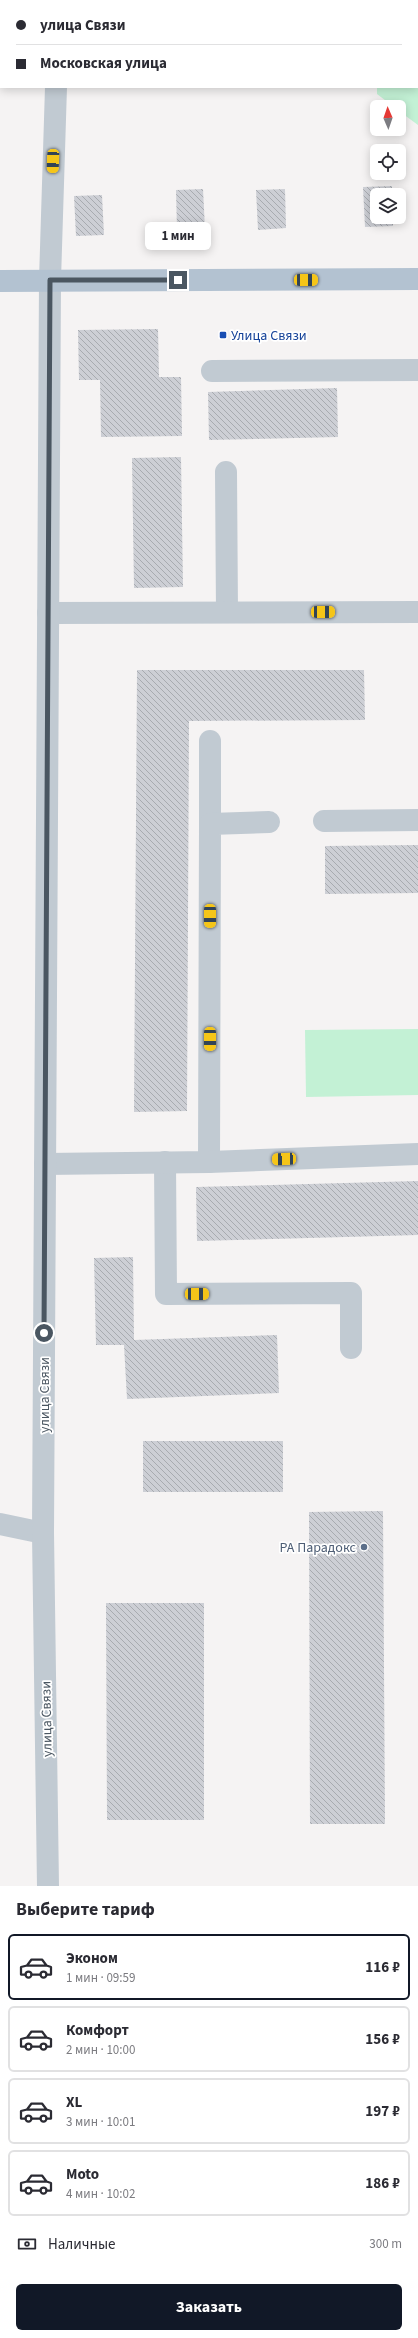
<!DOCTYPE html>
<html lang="ru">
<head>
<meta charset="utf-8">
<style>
  body { margin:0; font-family:"Source Sans 3",sans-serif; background:#f7f7f7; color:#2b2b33; height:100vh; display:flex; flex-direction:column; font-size:15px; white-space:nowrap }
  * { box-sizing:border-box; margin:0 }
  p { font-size:13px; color:#7c7c81 }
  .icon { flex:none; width:22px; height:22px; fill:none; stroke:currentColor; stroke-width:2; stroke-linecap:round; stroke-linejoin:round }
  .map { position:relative; height:1886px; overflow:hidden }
  .side { display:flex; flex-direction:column; background:#fff; flex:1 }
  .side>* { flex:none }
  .guide { position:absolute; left:0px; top:0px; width:418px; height:88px; box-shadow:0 2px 10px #0003; display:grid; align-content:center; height:88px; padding:0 16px; background:#fff }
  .needle { width:26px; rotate:358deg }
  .tools { position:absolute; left:370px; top:100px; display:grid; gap:8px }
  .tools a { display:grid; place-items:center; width:36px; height:36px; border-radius:6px; background:#fff; box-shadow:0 2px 10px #0003; font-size:20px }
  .end { position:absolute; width:18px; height:18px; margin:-9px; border:5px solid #4a5661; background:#fff; box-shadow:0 0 0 2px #fff }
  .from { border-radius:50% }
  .bubble { position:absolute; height:28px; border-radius:6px; background:#fff; box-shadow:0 2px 10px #0003; font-size:13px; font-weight:700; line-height:28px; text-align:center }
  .car { position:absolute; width:12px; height:24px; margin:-12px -6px; border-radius:5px; box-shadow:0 0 3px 1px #0007; background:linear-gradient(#f5c518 24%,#345 0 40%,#f5c518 0 76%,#345 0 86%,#f5c518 0) }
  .guide b { display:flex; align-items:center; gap:14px; height:38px; font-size:15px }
  .guide b+b { border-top:1px solid #e1e1e2 }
  .guide i { width:10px; height:10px; background:#2b2b33 }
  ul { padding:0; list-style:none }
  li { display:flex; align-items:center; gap:12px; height:66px; margin:0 8px 6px; padding:0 8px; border:2px solid #e1e1e2; border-radius:6px }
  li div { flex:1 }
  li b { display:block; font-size:15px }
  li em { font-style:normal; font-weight:700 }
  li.current { border-color:#111827 }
  li>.icon { width:36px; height:36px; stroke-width:1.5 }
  h2 { padding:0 16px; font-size:18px; line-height:48px }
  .pay { display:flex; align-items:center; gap:10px; height:44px; padding:0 16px; font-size:15px }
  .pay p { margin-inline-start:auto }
  .button { display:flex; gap:8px; margin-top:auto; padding:8px 16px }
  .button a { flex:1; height:46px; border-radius:6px; background:#111827; color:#fff; font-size:16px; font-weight:700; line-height:46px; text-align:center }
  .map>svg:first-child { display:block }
  .green { fill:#c3f1d5 }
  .building { fill:url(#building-back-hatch) }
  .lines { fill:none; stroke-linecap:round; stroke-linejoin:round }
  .minor { stroke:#c1cad2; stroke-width:22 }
  .major { stroke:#b3c2d1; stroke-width:22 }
  .route { stroke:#4a5661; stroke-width:5 }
  .transit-dot { fill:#1a4fb4; stroke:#fff; stroke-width:1.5 }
  .service-dot { fill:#5c6f8a; stroke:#fff; stroke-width:1.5 }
  .labels { text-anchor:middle; stroke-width:3.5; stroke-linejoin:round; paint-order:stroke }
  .transit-label { font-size:14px; fill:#164399; stroke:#fff; text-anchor:start }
  .street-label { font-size:14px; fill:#4a5661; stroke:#fff }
  .service-label { font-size:14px; fill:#4e5e75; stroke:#fff; text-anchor:end }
</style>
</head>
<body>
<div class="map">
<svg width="418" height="1886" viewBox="0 0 418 1886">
  <defs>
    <pattern id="building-back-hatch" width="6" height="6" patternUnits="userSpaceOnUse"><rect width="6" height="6" fill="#cdcfd5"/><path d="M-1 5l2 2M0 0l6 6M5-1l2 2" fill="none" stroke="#a8abb0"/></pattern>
  </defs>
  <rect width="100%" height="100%" fill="#f5f3f3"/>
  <g class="green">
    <path d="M417 10H418V125L399 111V107H394L377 94V87H417Z"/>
    <path d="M418 1029V1095L306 1097 305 1030Z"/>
  </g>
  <g class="building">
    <path d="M392 186V195H377V217H393V226L365 227 363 187Z"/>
    <path d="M203 189 205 229 177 230 176 190Z"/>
    <path d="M285 189 286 228 258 230 256 190Z"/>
    <path d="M102 195 104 235 76 236 74 196Z"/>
    <path d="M158 329 159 377H181L182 436 101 437 100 380H79L78 330Z"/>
    <path d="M337 388 338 437 209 440 208 392Z"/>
    <path d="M181 457 183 587 134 588 132 458Z"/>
    <path d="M137 670H364L365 720 189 721 187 1111 134 1112Z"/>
    <path d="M418 845V893L325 894V846Z"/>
    <path d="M418 1181V1235L197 1241 196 1187Z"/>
    <path d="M133 1257 134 1340 277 1335 279 1393 127 1399 124 1345H96L94 1258Z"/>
    <rect x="143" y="1441" width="140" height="51"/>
    <path d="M383 1511 385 1824H310L309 1512Z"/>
    <path d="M106 1603H204V1820H107Z"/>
  </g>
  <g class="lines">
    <g class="minor">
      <path d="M54 0V1"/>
      <path d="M212 371 418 370"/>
      <path d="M226 472 227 612"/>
      <path d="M48 613 418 612"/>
      <path d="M324 821 418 820"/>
      <path d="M210 824V741"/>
      <path d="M165 1162 166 1294 351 1293V1348"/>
      <path d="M209 1162 210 824 269 822"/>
      <path d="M45 1164 209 1162 418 1154"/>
      <path d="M0 1524 43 1533"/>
      <path d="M48 1886 43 1533 50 280 56 87"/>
    </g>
    <path class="major" d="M0 281 418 279"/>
  </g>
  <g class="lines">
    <path class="route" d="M44 1333 50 280H178"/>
  </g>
  <rect class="transit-dot" x="219" y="331" width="8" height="8" rx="2"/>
  <circle class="service-dot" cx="364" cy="1547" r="4"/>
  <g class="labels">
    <g class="transit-label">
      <text x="231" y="340">Улица Связи</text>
    </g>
    <g class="street-label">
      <text transform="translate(44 1395) rotate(-90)" y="5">улица Связи</text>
      <text transform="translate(46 1719) rotate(-91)" y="5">улица Связи</text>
    </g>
    <g class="service-label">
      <text x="356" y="1552">РА Парадокс</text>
    </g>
  </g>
</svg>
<div class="tools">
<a><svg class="needle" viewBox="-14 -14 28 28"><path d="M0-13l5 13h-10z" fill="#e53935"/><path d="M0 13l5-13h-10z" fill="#7c7c81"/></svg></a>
<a><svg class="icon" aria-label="locate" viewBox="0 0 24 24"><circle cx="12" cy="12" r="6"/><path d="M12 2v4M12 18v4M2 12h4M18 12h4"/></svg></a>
<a><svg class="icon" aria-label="layers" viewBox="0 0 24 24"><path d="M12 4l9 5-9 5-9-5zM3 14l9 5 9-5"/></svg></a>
</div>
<i class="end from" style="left:44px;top:1333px"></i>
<i class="end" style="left:178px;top:280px"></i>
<div class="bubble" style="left:145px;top:222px;width:66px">1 мин</div>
<i class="car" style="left:53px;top:161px;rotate:182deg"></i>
<i class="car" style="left:306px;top:280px;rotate:90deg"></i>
<i class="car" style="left:323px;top:612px;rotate:90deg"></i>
<i class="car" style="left:210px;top:916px;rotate:180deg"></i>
<i class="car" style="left:210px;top:1039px;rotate:180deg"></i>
<i class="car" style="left:284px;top:1159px;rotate:268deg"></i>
<i class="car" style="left:197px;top:1294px;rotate:90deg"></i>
<div class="guide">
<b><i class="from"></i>улица Связи</b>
<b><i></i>Московская улица</b>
</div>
</div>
<section class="side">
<h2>Выберите тариф</h2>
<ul>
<li class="current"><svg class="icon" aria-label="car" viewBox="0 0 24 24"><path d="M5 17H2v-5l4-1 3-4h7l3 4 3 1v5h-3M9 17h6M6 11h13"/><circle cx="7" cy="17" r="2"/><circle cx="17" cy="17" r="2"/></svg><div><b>Эконом</b><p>1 мин · 09:59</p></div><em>116 ₽</em></li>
<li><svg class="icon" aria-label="car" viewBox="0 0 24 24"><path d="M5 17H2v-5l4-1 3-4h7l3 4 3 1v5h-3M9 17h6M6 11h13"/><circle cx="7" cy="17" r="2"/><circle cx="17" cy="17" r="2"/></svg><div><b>Комфорт</b><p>2 мин · 10:00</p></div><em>156 ₽</em></li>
<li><svg class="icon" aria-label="car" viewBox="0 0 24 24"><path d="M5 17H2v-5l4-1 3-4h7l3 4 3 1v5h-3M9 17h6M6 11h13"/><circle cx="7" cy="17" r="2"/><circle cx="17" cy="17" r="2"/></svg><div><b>XL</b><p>3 мин · 10:01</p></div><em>197 ₽</em></li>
<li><svg class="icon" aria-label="car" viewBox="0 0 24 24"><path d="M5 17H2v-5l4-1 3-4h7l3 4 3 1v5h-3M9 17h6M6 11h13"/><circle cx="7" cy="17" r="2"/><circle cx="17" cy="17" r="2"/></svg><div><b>Moto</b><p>4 мин · 10:02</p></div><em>186 ₽</em></li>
</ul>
<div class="pay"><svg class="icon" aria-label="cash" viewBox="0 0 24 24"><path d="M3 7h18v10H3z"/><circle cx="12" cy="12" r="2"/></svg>Наличные<p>300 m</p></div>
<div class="button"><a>Заказать</a></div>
</section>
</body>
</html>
